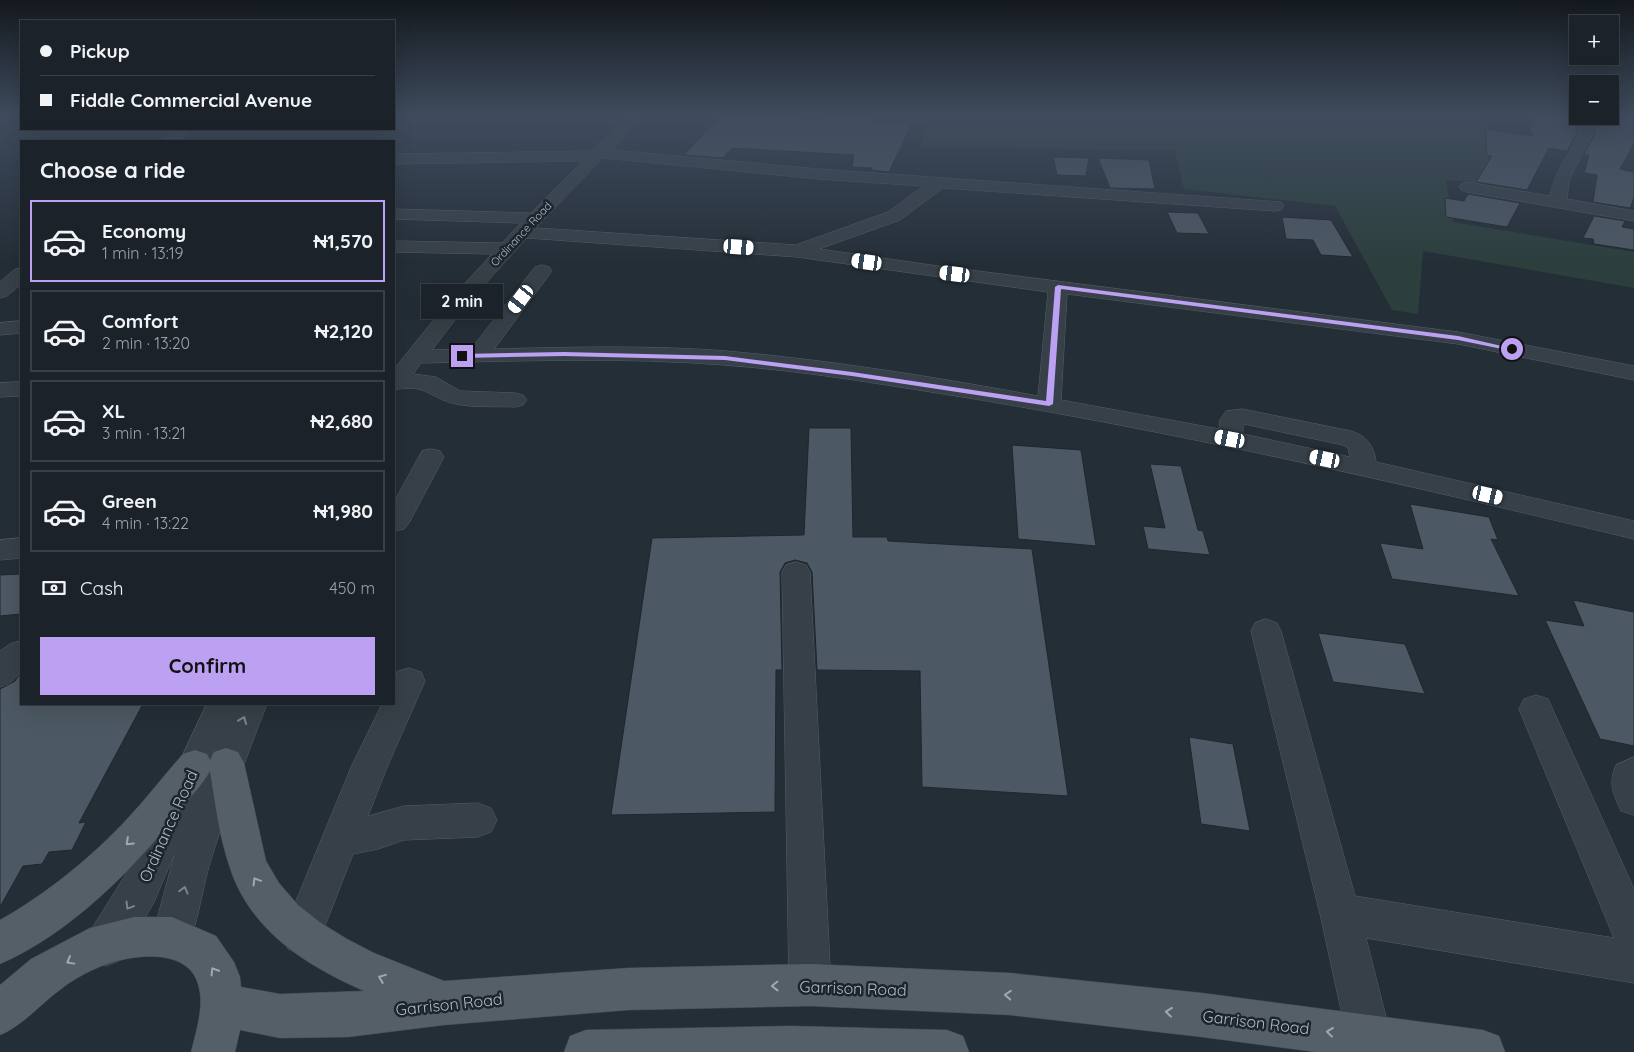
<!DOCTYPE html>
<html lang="en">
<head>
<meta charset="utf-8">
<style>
  body { margin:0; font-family:Quicksand,sans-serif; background:#242a31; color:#f1f3f6; height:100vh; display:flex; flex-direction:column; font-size:19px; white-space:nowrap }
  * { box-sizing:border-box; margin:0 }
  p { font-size:16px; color:#a0a4a8 }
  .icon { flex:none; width:28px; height:28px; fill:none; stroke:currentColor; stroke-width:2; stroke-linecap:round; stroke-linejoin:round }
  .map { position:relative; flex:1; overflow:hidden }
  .details { position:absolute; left:20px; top:140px; width:375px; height:565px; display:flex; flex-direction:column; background:#1b2229; border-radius:0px; box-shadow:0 5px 20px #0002,0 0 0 1px #393f46 }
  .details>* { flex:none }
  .banner { position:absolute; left:20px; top:20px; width:375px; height:110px; border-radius:0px; box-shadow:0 5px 20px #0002,0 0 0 1px #393f46; display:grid; align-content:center; height:110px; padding:0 20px; background:#1b2229 }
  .fabs { position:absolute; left:1569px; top:15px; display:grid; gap:10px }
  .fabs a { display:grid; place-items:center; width:50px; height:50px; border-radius:0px; background:#1b2229; box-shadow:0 5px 20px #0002,0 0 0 1px #393f46; font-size:25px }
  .end { position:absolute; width:22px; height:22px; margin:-11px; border:6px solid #bca0f2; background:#111; box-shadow:0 0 0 2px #111 }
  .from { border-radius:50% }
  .bubble { position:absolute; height:35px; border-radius:0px; background:#1b2229; box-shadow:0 5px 20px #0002,0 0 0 1px #393f46; font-size:16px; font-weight:700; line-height:35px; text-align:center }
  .car { position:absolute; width:15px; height:30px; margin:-15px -8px; border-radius:6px; box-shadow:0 0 4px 1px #0007; background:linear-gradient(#fff 24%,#345 0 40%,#fff 0 76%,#345 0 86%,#fff 0) }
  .banner b { display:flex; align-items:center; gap:18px; height:48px; font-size:19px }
  .banner b+b { border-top:1px solid #393f46 }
  .banner i { width:12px; height:12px; background:#f1f3f6 }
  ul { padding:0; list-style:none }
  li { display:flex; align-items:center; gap:15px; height:82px; margin:0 10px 8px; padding:0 10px; border:2px solid #393f46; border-radius:0px }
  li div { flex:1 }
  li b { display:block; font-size:19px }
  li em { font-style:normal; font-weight:700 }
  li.on { border-color:#bca0f2 }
  li>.icon { width:45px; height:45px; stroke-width:1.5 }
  h2 { padding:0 20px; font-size:22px; line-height:60px }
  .pay { display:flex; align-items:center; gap:12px; height:55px; padding:0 20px; font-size:19px }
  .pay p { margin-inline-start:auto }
  .action { display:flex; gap:10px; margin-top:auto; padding:10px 20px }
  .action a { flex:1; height:58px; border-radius:0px; background:#bca0f2; color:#111; font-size:20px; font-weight:700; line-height:58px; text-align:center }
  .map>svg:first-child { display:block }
  .green { fill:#2c3f3d }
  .building { fill:#4c5863; stroke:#1e272f }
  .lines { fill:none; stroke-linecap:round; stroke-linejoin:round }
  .minor-casing { stroke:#555e66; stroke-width:1 }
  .major-casing { stroke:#404951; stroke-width:1 }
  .minor { fill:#374048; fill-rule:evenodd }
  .major { fill:#555f68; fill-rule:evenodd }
  .oneway { stroke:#7b848c }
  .oneway2 { stroke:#9fa9b2 }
  .route { fill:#bca0f2 }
  .labels { text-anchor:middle; stroke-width:5; stroke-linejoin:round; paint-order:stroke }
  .far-street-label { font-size:11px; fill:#b2bbc4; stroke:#1c252d }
  .near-street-label { font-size:16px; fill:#b2bbc4; stroke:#1c252d }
</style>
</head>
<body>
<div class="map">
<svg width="1634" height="1052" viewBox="0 0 1634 1052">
  <rect width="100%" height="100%" fill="#242e37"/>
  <path class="green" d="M928 116H1482L1491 184 1446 180 1453 222 1634 252V288L1423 251 1418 314 1392 310 1335 206 1184 189 1174 150 920 148Z"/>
  <g class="building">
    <path d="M720 116H776L824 119V116H869L873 121 912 124 889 172 871 170 872 168 852 167 854 155 732 148 723 158 684 155Z"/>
    <path d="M1530 116H1580L1576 134 1567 151 1549 148 1527 190 1476 182 1492 156 1487 155 1486 129 1533 136 1529 126H1533Z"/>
    <path d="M1600 116H1634V143L1620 169 1634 172V198L1630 208 1593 202 1597 175 1584 173 1589 155 1584 154 1595 134V123Z"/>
    <path d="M1053 157 1089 158 1086 176 1057 175Z"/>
    <path d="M1098 158 1149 160 1155 189 1110 188Z"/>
    <path d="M1468 194 1520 203 1507 227 1446 217 1445 198 1464 201Z"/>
    <path d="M1167 212 1198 213 1209 234 1177 233Z"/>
    <path d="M1594 216 1625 221 1622 227 1634 229V250L1594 244 1593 239 1583 238Z"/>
    <path d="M1282 217 1331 220 1353 257 1321 255 1313 240 1286 239Z"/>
    <path d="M809 428H851L853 537H887L888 541 1032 549 1068 796 922 787 920 671 817 670 812 572 807 563 795 560 785 563 780 572 782 670H776L775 812 611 815 652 538 804 535Z"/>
    <path d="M1012 445 1081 450 1096 546 1018 539Z"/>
    <path d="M1150 464 1181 466 1198 530 1203 531 1210 555 1148 549 1143 526 1165 528Z"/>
    <path d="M1410 504 1489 517 1498 540 1491 539 1519 596 1392 579 1380 543 1423 549Z"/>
    <path d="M21 574V614L0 616V575Z"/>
    <path d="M1573 600 1634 612V746L1600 739 1545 620 1584 626Z"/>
    <path d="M1318 633 1405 644 1425 694 1333 682Z"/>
    <path d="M21 672V704H143L79 823 86 822 72 850 49 852 42 864 23 866 0 907V689L15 681Z"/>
    <path d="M1189 737 1233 744 1250 831 1201 824Z"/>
  </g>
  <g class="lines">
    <g class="minor-casing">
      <g id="minor">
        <path d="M628 116H643L612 150 819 169 1281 202 1284 206 1281 210 1275 211 943 188 900 220 819 249 938 266 1458 332 1634 366V380L1458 344 1067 294 1061 400 1219 429 1220 420 1226 411 1242 409 1351 431C1367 436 1374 446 1376 462L1634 521V539C1416 487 1197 436 975 399 892 386 808 371 724 365 623 357 522 361 421 363L413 374 436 377 460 391 515 393 523 395 527 400 523 405 515 407C496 406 475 408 456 404 428 398 427 383 394 390V369L454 295 492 254 394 252V241L502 243 521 223 394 219V209L531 213 583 161 394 164V154L592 151ZM603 158 819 179 924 186 888 212 796 245 536 228ZM527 238 797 257 1048 292 1038 396C935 377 830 360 726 351 649 345 571 347 494 349L552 271 549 267 542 265 535 267 471 349 432 350 468 303ZM1244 424 1343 445 1348 448 1350 457 1243 434Z"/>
        <path d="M871 116H922L925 119 923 122 918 123 878 120 873 119Z"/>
        <path d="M1583 116H1598L1593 122V133L1569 180 1567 199 1634 211V221L1467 192 1461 190 1459 187 1461 184 1467 182 1550 196C1555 169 1568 158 1578 135 1580 128 1577 122 1583 116Z"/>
        <path d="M176 129H192L180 141H164Z"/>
        <path d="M21 268V284L7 296 0 298V282L14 270Z"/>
        <path d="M21 321V333L0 335V323Z"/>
        <path d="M21 382V396L0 397V383Z"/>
        <path d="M431 449 440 451 444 457 409 523 404 529 394 531V502L422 451Z"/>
        <path d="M21 538V558L0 560V540Z"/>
        <path d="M796 562 806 565 810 572 831 985 825 1000 810 1006 795 1000 789 985 782 572 786 565Z"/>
        <path d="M1266 619 1277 623 1281 631 1355 896 1614 938 1519 709 1524 699 1536 695 1548 699 1634 889V983L1366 938 1391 1037 1385 1052H1353L1347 1037 1320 914 1251 631 1255 623Z"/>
        <path d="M21 641C22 663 25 679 0 687V651L10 644Z"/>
        <path d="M409 668 421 672 425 681 388 765 368 816 404 806 478 803 491 808 497 820 491 832 478 837 404 840 378 849 353 854 316 949 302 955 288 949 282 935 352 765 382 704H394V679L397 672Z"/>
        <path d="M207 704H267C246 758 226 811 209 866 201 895 198 924 186 951L172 957 158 951 152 937 175 853 154 902 121 960 106 966 91 960 85 945 91 930 126 874Z"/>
        <path d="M1634 757V815L1621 811C1613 793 1608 784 1616 765Z"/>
      </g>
    </g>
    <g class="major-casing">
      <g id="major">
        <path d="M226 748 238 752 244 763 266 861 279 883 298 905 321 923 347 939 374 953 444 981 628 968 810 964 1010 973 1202 993 1483 1030 1499 1036 1505 1052H1316L1202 1037 1010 1015 810 1006 628 1010 444 1025 348 1037 280 1038 240 1030 235 1052H191C196 1031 205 1006 198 984 187 945 125 955 97 968 85 973 71 981 61 989 40 1004 24 1025 0 1035V985L31 959 90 928 134 917H172L216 936 234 962 240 977 241 987 280 994 364 991C305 965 249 930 229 865 219 835 215 802 210 771 203 784 191 796 182 808 136 867 70 934 0 964V920C45 895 93 856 128 818 147 798 164 775 183 754L195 750 207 754 210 760 214 752Z"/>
        <path d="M791 1026 947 1030 963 1036 969 1052H564L570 1036 586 1030Z"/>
      </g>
    </g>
    <use href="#minor" class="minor"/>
    <use href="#major" class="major"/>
  </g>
  <defs><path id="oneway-chevron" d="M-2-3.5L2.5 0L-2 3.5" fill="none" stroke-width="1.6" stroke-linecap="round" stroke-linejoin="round" transform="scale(1.25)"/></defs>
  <g class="oneway">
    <use href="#oneway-chevron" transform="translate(243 720) rotate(-68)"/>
    <use href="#oneway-chevron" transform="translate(184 890) rotate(-75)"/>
    <use href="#oneway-chevron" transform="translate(129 906) rotate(121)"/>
  </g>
  <g class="oneway2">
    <use href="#oneway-chevron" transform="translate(129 842) rotate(137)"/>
    <use href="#oneway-chevron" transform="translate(256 881) rotate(-121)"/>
    <use href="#oneway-chevron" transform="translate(70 961) rotate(151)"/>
    <use href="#oneway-chevron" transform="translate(214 971) rotate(-122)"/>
    <use href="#oneway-chevron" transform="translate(382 978) rotate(-158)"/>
    <use href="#oneway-chevron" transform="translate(775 986) rotate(179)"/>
    <use href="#oneway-chevron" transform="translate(1008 995) rotate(-176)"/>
    <use href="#oneway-chevron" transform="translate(1169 1012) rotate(-174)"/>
    <use href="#oneway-chevron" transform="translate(1330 1032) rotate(-173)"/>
  </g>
  <linearGradient id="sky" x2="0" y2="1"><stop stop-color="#14191e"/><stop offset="0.44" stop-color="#3f4c5e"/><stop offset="1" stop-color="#3f4c5e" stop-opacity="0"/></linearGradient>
  <rect width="1634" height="263" fill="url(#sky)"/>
  <path class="route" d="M1058 285 1458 336 1515 349 1512 351 1458 340 1061 289 1053 404 1049 406 852 376 725 360 564 356 462 358 459 356 462 354 564 352 725 356 852 372 1046 401 1055 287Z"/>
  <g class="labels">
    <g class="far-street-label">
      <text transform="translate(521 234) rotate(-47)" y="4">Ordinance Road</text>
    </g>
    <g class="near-street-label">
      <text transform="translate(168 826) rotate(-66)" y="6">Ordinance Road</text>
      <text transform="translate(853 988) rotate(2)" y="6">Garrison Road</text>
      <text transform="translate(449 1004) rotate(-6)" y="6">Garrison Road</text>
      <text transform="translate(1256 1022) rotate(7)" y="6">Garrison Road</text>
    </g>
  </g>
</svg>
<div class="fabs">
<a>+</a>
<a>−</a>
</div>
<i class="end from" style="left:1512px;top:349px"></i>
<i class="end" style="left:462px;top:356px"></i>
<div class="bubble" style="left:421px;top:284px;width:82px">2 min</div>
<i class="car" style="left:739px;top:247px;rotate:94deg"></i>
<i class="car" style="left:867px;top:262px;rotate:278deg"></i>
<i class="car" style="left:955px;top:274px;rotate:277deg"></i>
<i class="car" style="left:521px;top:299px;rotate:217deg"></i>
<i class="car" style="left:1230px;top:439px;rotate:281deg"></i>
<i class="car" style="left:1325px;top:459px;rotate:282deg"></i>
<i class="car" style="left:1488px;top:495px;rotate:103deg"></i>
<div class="banner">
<b><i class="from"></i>Pickup</b>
<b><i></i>Fiddle Commercial Avenue</b>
</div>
<section class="details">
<h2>Choose a ride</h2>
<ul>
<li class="on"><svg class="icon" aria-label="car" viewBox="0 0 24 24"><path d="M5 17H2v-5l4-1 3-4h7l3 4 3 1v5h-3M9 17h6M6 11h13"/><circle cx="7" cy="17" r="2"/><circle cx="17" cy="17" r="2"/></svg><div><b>Economy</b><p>1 min · 13:19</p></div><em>₦1,570</em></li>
<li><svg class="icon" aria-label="car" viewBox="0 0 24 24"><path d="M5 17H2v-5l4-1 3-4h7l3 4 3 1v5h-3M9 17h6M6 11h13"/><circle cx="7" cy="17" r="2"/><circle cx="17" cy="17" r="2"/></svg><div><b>Comfort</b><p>2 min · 13:20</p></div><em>₦2,120</em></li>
<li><svg class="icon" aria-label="car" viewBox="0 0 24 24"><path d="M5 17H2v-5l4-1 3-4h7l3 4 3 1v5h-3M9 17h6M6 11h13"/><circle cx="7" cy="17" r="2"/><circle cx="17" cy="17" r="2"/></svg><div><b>XL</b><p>3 min · 13:21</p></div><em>₦2,680</em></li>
<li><svg class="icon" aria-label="car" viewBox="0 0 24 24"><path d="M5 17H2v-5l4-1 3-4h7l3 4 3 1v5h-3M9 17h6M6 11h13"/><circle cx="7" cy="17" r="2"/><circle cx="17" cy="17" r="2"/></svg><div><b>Green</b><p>4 min · 13:22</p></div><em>₦1,980</em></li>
</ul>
<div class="pay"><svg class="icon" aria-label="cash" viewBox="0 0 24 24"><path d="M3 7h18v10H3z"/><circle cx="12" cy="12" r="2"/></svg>Cash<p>450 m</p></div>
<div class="action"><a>Confirm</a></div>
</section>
</div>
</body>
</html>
